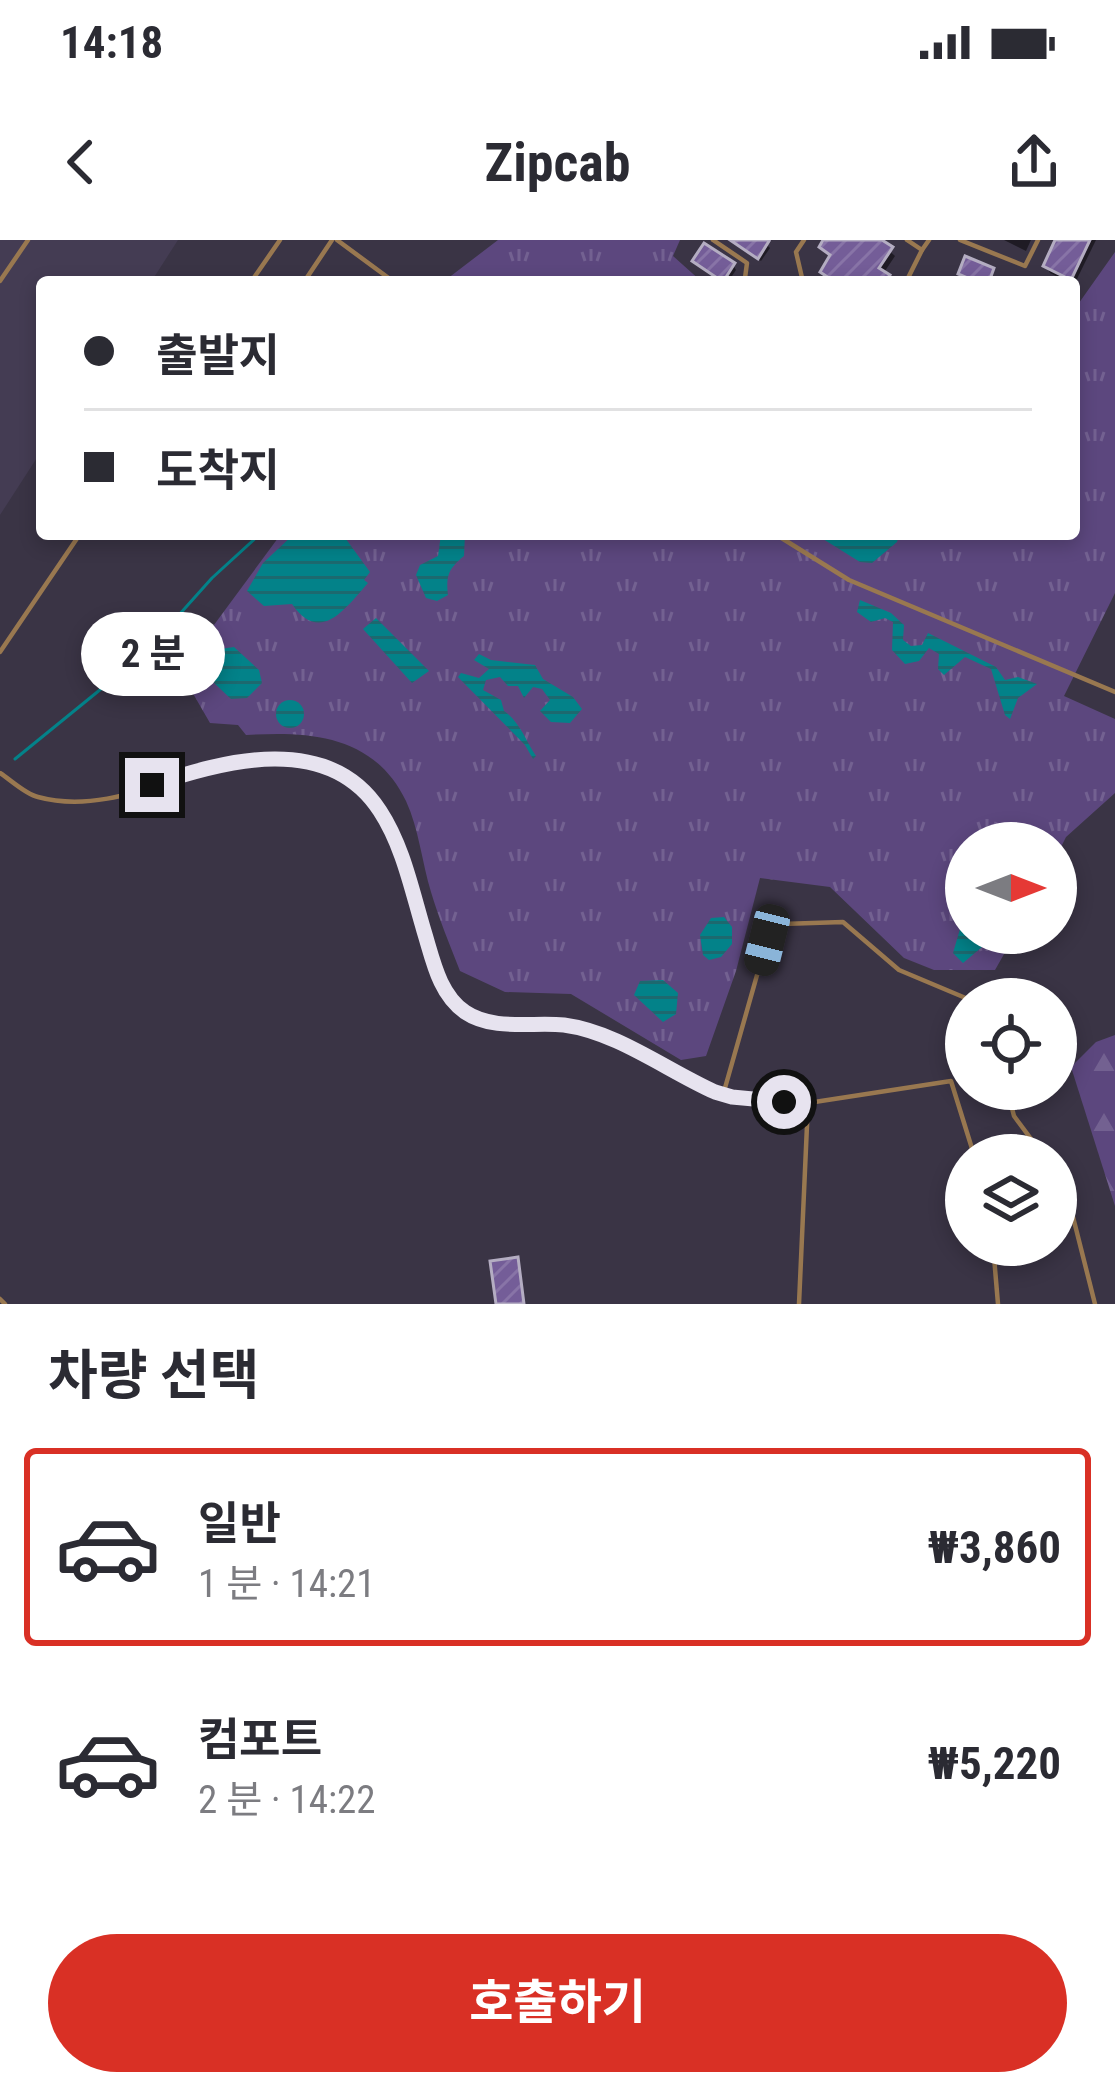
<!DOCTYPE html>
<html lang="ko">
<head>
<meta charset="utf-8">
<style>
  body { margin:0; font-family:"Roboto Condensed","Noto Sans KR",sans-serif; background:#f2f2f3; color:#2b2b33; height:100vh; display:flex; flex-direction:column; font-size:45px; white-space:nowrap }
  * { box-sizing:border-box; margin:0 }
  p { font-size:39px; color:#7c7c81 }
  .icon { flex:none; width:66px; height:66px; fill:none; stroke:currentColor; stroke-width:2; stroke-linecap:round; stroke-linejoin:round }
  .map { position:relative; height:1064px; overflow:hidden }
  .details { display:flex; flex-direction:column; background:#fff; flex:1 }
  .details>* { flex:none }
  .guide { position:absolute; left:36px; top:36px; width:1044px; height:264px; border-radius:12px; box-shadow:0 6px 18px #0003; display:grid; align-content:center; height:264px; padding:0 48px; background:#fff }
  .needle { width:78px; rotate:90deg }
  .fabs { position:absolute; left:945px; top:582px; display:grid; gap:24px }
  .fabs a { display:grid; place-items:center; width:132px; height:132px; border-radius:50%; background:#fff; box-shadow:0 6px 18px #0003; font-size:60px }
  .end { position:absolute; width:54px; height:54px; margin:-27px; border:15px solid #e7e3ef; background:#111; box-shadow:0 0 0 6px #111 }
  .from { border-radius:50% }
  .bubble { position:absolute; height:84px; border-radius:42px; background:#fff; box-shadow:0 6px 18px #0003; font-size:39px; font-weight:700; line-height:84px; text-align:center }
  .car { position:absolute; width:36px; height:72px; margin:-36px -18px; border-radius:15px; box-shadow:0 0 9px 3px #0007; background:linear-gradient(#222 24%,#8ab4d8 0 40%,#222 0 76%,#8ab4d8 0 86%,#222 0) }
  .guide b { display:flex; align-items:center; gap:42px; height:114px; font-size:45px }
  .guide b+b { border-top:3px solid #e1e1e2 }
  .guide i { width:30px; height:30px; background:#2b2b33 }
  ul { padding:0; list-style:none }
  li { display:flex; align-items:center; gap:36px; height:198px; margin:0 24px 18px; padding:0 24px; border:6px solid transparent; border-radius:12px }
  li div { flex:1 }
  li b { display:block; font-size:45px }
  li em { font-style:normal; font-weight:700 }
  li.selected { border-color:#d93025 }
  li>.icon { width:108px; height:108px; stroke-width:1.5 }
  h2 { padding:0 48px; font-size:54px; line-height:144px }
  .cta { display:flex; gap:24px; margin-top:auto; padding:24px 48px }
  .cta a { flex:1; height:138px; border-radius:72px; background:#d93025; color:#fff; font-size:48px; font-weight:700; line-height:138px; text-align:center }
  .status { display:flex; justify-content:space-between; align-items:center; height:84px; padding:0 60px; background:#fff; direction:ltr }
  .status svg { height:33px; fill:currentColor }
  header { display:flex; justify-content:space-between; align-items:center; height:156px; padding:0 48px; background:#fff; font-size:54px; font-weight:700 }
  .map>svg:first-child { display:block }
  .built { fill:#443c53 }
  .grass { fill:url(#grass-tufts) }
  .forest { fill:url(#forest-firs) }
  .water { fill:url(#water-rules) }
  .shadow { fill:#0007 }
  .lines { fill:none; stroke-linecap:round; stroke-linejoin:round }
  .stream { stroke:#038289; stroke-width:3 }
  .building { fill:url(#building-hatch); stroke:#b4adc2; stroke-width:3 }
  .lane { stroke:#997850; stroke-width:4.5 }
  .route { stroke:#e7e3ef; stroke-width:15 }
</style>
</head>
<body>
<div class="status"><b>14:18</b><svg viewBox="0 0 49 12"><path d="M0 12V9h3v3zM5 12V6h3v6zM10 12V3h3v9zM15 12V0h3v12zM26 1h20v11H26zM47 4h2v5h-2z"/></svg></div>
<header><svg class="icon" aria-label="back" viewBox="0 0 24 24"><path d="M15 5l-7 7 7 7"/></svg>Zipcab<svg class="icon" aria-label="share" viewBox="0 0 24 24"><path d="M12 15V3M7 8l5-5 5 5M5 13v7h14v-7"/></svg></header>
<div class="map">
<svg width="1115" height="1064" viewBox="0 0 1115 1064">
  <defs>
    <pattern id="grass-tufts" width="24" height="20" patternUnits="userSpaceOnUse" patternTransform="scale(3)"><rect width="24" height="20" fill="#5c477e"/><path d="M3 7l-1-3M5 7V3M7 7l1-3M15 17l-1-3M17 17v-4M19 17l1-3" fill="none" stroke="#736191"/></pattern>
    <pattern id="forest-firs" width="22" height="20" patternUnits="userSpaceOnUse" patternTransform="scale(3)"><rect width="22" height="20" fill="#5c477e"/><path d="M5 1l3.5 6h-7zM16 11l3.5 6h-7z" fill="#736191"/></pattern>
    <pattern id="water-rules" width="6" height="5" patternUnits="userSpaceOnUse" patternTransform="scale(3)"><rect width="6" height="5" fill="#038289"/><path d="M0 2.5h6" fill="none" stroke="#1d696f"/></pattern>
    <pattern id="building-hatch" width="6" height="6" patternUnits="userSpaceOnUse" patternTransform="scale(3)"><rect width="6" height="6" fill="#745d98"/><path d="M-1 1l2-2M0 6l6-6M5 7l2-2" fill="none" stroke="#8874a7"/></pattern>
  </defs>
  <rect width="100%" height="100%" fill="#3a3445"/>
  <path class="built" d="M0 0H178L151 42H42V210L0 275Z"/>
  <g class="grass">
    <path d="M498 0H680L673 16 702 42H443Z"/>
    <path d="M1115 12V353L1064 456 1115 479V553L1066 597 1056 617V603H966V693H1016L995 730H934L904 718 830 647 760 638 736 731 706 816 681 820 571 754 505 752 460 731C450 705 439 679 431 652 422 623 419 589 406 561 374 495 311 491 246 495L238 485 210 483 180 431 281 294H1074V70Z"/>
  </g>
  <path class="forest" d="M1115 795V966L1071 827 1096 802Z"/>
  <g class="water">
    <path d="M294 294 343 295 370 332 364 340 368 343C345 369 320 405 292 364L264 366 247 351 263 323Z"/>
    <path d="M441 294H465L464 316C448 329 446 336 448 355L437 361 426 358 416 335 420 325 438 316Z"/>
    <path d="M815 294H851L864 300 899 294 897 302 872 323 860 322Z"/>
    <path d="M860 360 891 373 904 385 903 400 911 406 922 405 928 393 996 427 1005 440 1018 437 1037 444 1018 458 1010 479 1005 475 991 429 965 417 944 435 938 429 939 414 929 408 919 421 905 424 892 410 893 382 885 378 871 382 857 372Z"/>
    <path d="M376 378 429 431 412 443 363 389Z"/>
    <path d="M234 407 259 430 262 443 247 458 231 459 211 440 207 424 220 409Z"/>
    <path d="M479 414 491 420 535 425 543 439 573 457 582 469 570 483 551 482 540 471 550 460 542 449 533 447 524 458 518 446H508L500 437 486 440 483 450 501 460 504 471C519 481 526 501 536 516L533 519 525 505 458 437 461 433 479 438 489 429 474 420Z"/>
    <circle cx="290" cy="474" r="14"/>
    <path d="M724 677 732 687V704L721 717 709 720 703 715 700 695 711 678Z"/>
    <path d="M966 687V693H986L988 702 963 723 953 713 960 689Z"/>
    <path d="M663 740 678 753 676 774 663 782 634 755 640 741Z"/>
  </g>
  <g class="shadow">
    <path d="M729 0H762L770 8 761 21Z"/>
    <path d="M827 0H877L895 16 883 34 890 42H833L823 32 832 18 822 7Z"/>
    <path d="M1004 0H1031L1026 11Z"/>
    <path d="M1059 0H1096L1074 45 1050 33 1046 26Z"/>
    <path d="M695 22 733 25 736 30 728 42H723Z"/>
  </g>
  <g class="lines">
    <path class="stream" d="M15 519 144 414 212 338 260 294"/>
  </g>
  <g class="building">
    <path d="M730 0H767L769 1 758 19Z"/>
    <path d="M823 0H882L893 7 879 28 890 35 885 42H835L820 32 830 15 819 7Z"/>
    <path d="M1055 0H1090L1071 40 1043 26Z"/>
    <path d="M704 3 735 23 723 42 692 21Z"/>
    <path d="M965 16 994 28 989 42H977L958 34Z"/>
    <path d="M518 1017 524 1064H496L490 1021Z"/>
  </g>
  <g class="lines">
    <g class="lane">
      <path d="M337 0 394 42"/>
      <path d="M713 0 747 23 745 38 752 42"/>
      <path d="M907 0 922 10 929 0"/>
      <path d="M960 0 1025 26 1038 0"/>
      <path d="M0 41 28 0"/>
      <path d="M251 42 280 0"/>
      <path d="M304 42 332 0"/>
      <path d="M803 42 796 12 804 0"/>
      <path d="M906 42 922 10"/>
      <path d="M775 294 849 340 1115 452"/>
      <path d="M0 412 80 294"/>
      <path d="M0 533C11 540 25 554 38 557 140 585 239 478 340 533 403 567 411 654 432 715 437 730 440 745 450 757 479 794 528 780 569 786 609 792 641 818 676 835 721 856 760 861 808 863L799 1064"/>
      <path d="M1007 849 1014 876 1043 915"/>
      <path d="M723 855 767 700 782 684 843 682 899 730 968 759"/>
      <path d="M808 863 951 841 974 915"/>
      <path d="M1056 937 1073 977 1095 1064"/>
      <path d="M993 1005 998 1064"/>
      <path d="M0 1059 5 1064"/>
    </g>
  </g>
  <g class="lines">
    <path class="route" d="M152 545C225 520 329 492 380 571 403 606 412 651 424 691 433 720 439 754 465 772 493 791 532 782 564 785 617 792 666 830 715 852L732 857 784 862"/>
  </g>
</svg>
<div class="fabs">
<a><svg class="needle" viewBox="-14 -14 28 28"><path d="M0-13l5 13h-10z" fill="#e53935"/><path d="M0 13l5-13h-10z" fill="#7c7c81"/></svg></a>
<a><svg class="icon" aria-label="locate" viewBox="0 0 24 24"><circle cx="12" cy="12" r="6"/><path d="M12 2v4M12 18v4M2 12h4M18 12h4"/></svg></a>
<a><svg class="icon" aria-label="layers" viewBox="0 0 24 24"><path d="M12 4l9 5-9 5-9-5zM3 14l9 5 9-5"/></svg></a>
</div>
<i class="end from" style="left:784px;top:862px"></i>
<i class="end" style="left:152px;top:545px"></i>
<div class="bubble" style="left:81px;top:372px;width:144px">2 분</div>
<i class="car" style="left:767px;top:700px;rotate:194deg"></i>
<div class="guide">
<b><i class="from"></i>출발지</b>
<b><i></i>도착지</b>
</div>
</div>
<section class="details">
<h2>차량 선택</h2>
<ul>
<li class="selected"><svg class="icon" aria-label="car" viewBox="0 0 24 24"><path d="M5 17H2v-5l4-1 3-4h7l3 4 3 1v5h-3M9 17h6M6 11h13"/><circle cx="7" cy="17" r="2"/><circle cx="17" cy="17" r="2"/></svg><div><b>일반</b><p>1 분 · 14:21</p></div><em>₩3,860</em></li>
<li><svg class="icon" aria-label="car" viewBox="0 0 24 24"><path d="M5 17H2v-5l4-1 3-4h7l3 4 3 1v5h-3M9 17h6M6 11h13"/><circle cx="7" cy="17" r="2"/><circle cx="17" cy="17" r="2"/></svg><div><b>컴포트</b><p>2 분 · 14:22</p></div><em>₩5,220</em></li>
</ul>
<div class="cta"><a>호출하기</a></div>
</section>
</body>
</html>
